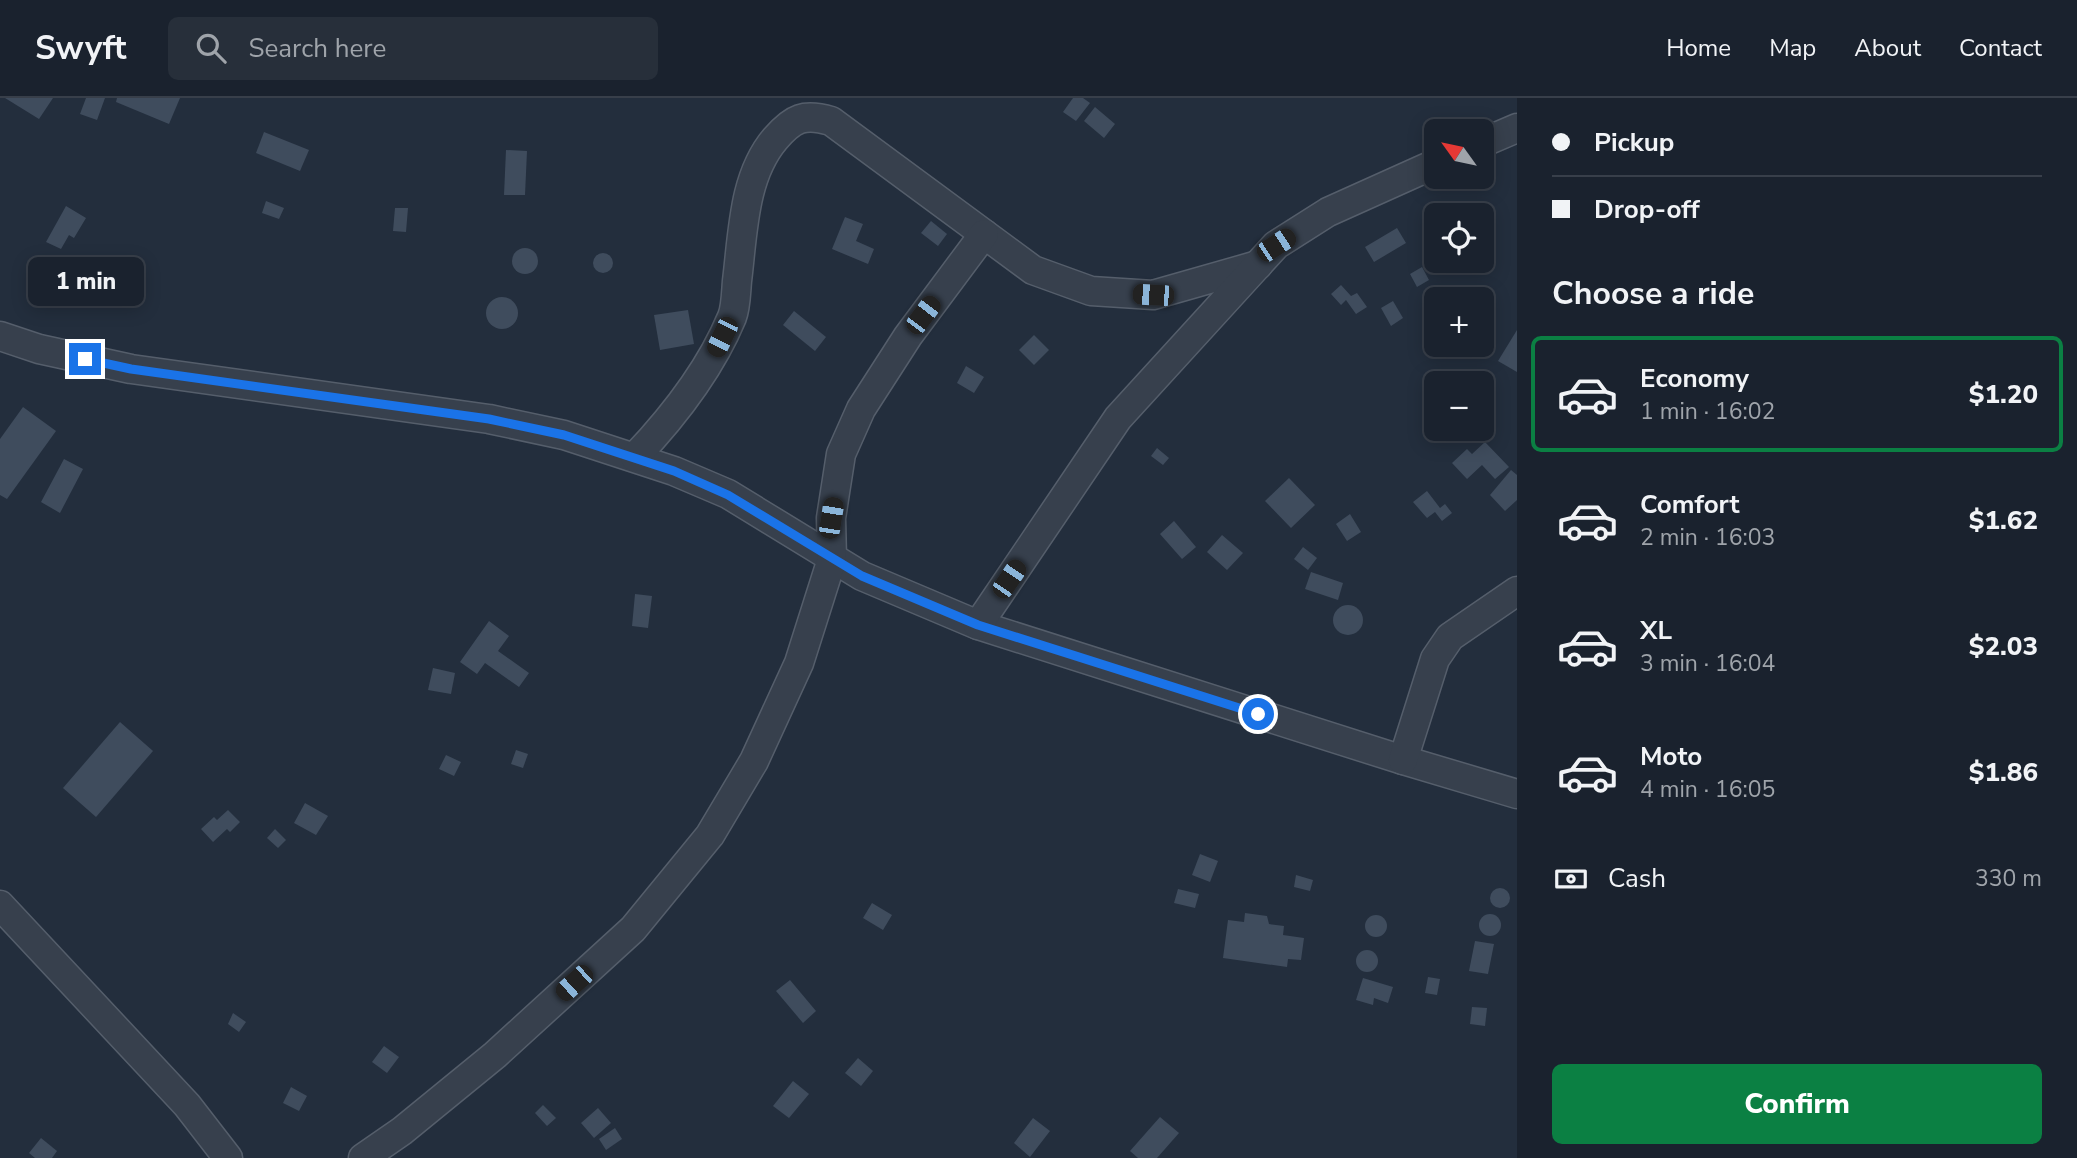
<!DOCTYPE html>
<html lang="en">
<head>
<meta charset="utf-8">
<style>
  body { margin:0; font-family:"Nunito Sans",sans-serif; background:#272f3a; color:#f1f3f6; height:100vh; display:flex; flex-direction:column; font-size:26px; white-space:nowrap }
  * { box-sizing:border-box; margin:0 }
  p { font-size:23px; color:#9fa4aa }
  .icon { flex:none; width:38px; height:38px; fill:none; stroke:currentColor; stroke-width:2; stroke-linecap:round; stroke-linejoin:round }
  .map { position:relative; flex:1; overflow:hidden }
  .sheet { display:flex; flex-direction:column; background:#1a222e; width:560px }
  .sheet>* { flex:none }
  .guide { display:grid; align-content:center; height:154px; padding:0 35px; background:#1a222e }
  .needle { width:46px; rotate:303deg }
  .tools { position:absolute; left:1424px; top:21px; display:grid; gap:14px }
  .tools a { display:grid; place-items:center; width:70px; height:70px; border-radius:10px; background:#1a222e; box-shadow:0 4px 18px #0003,0 0 0 2px #383f4a; font-size:35px }
  .end { position:absolute; width:32px; height:32px; margin:-16px; border:9px solid #1a73e8; background:#fff; box-shadow:0 0 0 4px #fff }
  .from { border-radius:50% }
  .bubble { position:absolute; height:49px; border-radius:10px; background:#1a222e; box-shadow:0 4px 18px #0003,0 0 0 2px #383f4a; font-size:23px; font-weight:800; line-height:49px; text-align:center }
  .car { position:absolute; width:21px; height:42px; margin:-21px -10px; border-radius:9px; box-shadow:0 0 5px 2px #0007; background:linear-gradient(#222 24%,#8ab4d8 0 40%,#222 0 76%,#8ab4d8 0 86%,#222 0) }
  .guide b { display:flex; align-items:center; gap:24px; height:66px; font-size:26px }
  .guide b+b { border-top:2px solid #383f4a }
  .guide i { width:18px; height:18px; background:#f1f3f6 }
  ul { padding:0; list-style:none }
  li { display:flex; align-items:center; gap:21px; height:116px; margin:0 14px 10px; padding:0 21px; border:4px solid transparent; border-radius:10px }
  li div { flex:1 }
  li b { display:block; font-size:26px }
  li em { font-style:normal; font-weight:800 }
  li.selected { border-color:#0b8043 }
  li>.icon { width:63px; height:63px; stroke-width:1.5 }
  h2 { padding:0 35px; font-size:32px; line-height:84px }
  .pay { display:flex; align-items:center; gap:18px; height:77px; padding:0 35px; font-size:26px }
  .pay p { margin-inline-start:auto }
  .primary-button { display:flex; gap:14px; margin-top:auto; padding:14px 35px }
  .primary-button a { flex:1; height:80px; border-radius:10px; background:#0b8043; color:#fff; font-size:28px; font-weight:800; line-height:80px; text-align:center }
  header { display:flex; align-items:center; gap:42px; box-sizing:border-box; height:98px; padding:0 35px; background:#1a222e; border-bottom:2px solid #383f4a }
  header strong { font-size:33px }
  nav { display:flex; gap:38px; margin-inline-start:auto; font-size:24px }
  .search { width:490px; height:63px; background:#272f3a; display:flex; align-items:center; gap:18px; box-sizing:border-box; padding:0 24px; border-radius:10px; color:#9fa4aa; font-size:26px }
  main { display:flex; flex:1; min-height:0 }
  .map>svg:first-child { display:block }
  .building { fill:#3f4c5d }
  .lines { fill:none; stroke-linecap:round; stroke-linejoin:round }
  .street-casing { stroke:#555e6b; stroke-width:31 }
  .street { stroke:#37404d; stroke-width:28 }
  .route { stroke:#1a73e8; stroke-width:9 }
</style>
</head>
<body>
<header>
<strong>Swyft</strong>
<div class="search"><svg class="icon" aria-label="search" viewBox="0 0 24 24"><circle cx="10" cy="10" r="6"/><path d="M15 15l6 6"/></svg>Search here</div>
<nav><a>Home</a><a>Map</a><a>About</a><a>Contact</a></nav>
</header>
<main>
<div class="map">
<svg width="1517" height="1060" viewBox="0 0 1517 1060">
  <rect width="100%" height="100%" fill="#232e3d"/>
  <g class="building">
    <path d="M5 0H53L39 21Z"/>
    <path d="M86 0H105L97 22 80 16Z"/>
    <path d="M117 0H180L169 26 116 4Z"/>
    <path d="M1073 0H1083L1090 5 1076 23 1063 14Z"/>
    <path d="M1095 9 1115 26 1104 40 1084 23Z"/>
    <path d="M264 34 309 52 300 73 256 55Z"/>
    <path d="M506 52 527 53 525 97H504Z"/>
    <path d="M266 103 284 110 279 121 262 115Z"/>
    <path d="M66 108 86 120 74 140 69 137 61 151 46 144Z"/>
    <path d="M395 110H408L406 134 393 133Z"/>
    <path d="M845 119 863 126 856 143 874 151 868 166 832 151Z"/>
    <path d="M931 123 947 136 938 148 921 135Z"/>
    <path d="M1397 130 1406 145 1374 164 1365 149Z"/>
    <circle cx="525" cy="163" r="13"/>
    <circle cx="603" cy="165" r="10"/>
    <path d="M1422 169 1429 182 1417 189 1410 176Z"/>
    <path d="M1341 187 1351 198 1357 195 1367 209 1356 216 1346 202 1341 207 1331 196Z"/>
    <circle cx="502" cy="215" r="16"/>
    <path d="M1393 203 1403 220 1391 228 1381 210Z"/>
    <path d="M688 212 694 246 660 252 654 217Z"/>
    <path d="M794 213 826 239 815 253 783 227Z"/>
    <path d="M1517 232V274L1498 263Z"/>
    <path d="M1034 237 1049 252 1034 267 1019 252Z"/>
    <path d="M966 268 984 279 974 295 957 285Z"/>
    <path d="M23 309 56 333 7 401 0 397V341Z"/>
    <path d="M1485 344 1509 369 1495 381 1482 367 1467 381 1452 365 1467 351 1472 356Z"/>
    <path d="M1157 350 1169 360 1163 367 1151 358Z"/>
    <path d="M64 361 83 371 60 415 41 404Z"/>
    <path d="M1511 372 1517 377V402L1505 413 1490 397Z"/>
    <path d="M1289 380 1315 407 1291 430 1265 403Z"/>
    <path d="M1427 393 1440 410 1445 406 1452 415 1442 423 1435 414 1427 420 1413 404Z"/>
    <path d="M1350 416 1361 434 1347 443 1336 426Z"/>
    <path d="M1174 423 1196 449 1182 461 1160 436Z"/>
    <path d="M1222 437 1243 455 1227 472 1207 454Z"/>
    <path d="M1303 449 1317 460 1308 472 1294 461Z"/>
    <path d="M1311 474 1343 485 1338 502 1305 491Z"/>
    <path d="M635 496 652 498 648 530 632 528Z"/>
    <circle cx="1348" cy="522" r="15"/>
    <path d="M489 523 509 538 498 553 529 575 519 589 485 565 477 576 460 564Z"/>
    <path d="M433 570 455 575 451 596 428 592Z"/>
    <path d="M120 624 153 653 96 719 63 690Z"/>
    <path d="M516 652 528 656 523 670 511 666Z"/>
    <path d="M446 657 461 664 454 678 439 671Z"/>
    <path d="M305 705 328 718 316 737 294 725Z"/>
    <path d="M228 712 240 724 230 734 227 731 213 744 201 731 214 719 217 722Z"/>
    <path d="M275 731 286 742 278 750 267 740Z"/>
    <path d="M1200 756 1218 763 1210 784 1192 777Z"/>
    <path d="M1296 777 1313 782 1310 793 1294 789Z"/>
    <circle cx="1500" cy="800" r="10"/>
    <path d="M1178 791 1199 796 1195 810 1174 805Z"/>
    <path d="M872 805 892 817 883 832 863 820Z"/>
    <path d="M1245 815 1267 818 1269 826 1284 828 1283 837 1304 840 1301 862 1288 861 1287 869 1223 860 1228 822 1244 824Z"/>
    <circle cx="1490" cy="827" r="11"/>
    <circle cx="1376" cy="828" r="11"/>
    <path d="M1475 843 1494 846 1488 876 1469 873Z"/>
    <circle cx="1367" cy="863" r="11"/>
    <path d="M1428 879 1440 881 1437 897 1425 895Z"/>
    <path d="M1363 880 1393 889 1388 905 1374 900 1373 907 1356 902Z"/>
    <path d="M790 882 816 913 803 925 776 893Z"/>
    <path d="M1472 909 1487 910 1485 928 1470 926Z"/>
    <path d="M233 915 246 924 239 934 228 926Z"/>
    <path d="M384 948 399 959 387 975 372 964Z"/>
    <path d="M858 960 873 973 861 988 845 975Z"/>
    <path d="M793 983 809 996 789 1020 773 1008Z"/>
    <path d="M291 989 307 998 299 1013 283 1005Z"/>
    <path d="M543 1007 556 1020 547 1028 535 1015Z"/>
    <path d="M598 1010 611 1025 594 1040 581 1025Z"/>
    <path d="M1160 1019 1179 1035 1157 1060H1138L1130 1053Z"/>
    <path d="M1033 1020 1050 1033 1030 1059 1014 1045Z"/>
    <path d="M615 1030 622 1041 606 1052 599 1041Z"/>
    <path d="M41 1040 57 1053 52 1060H35L29 1055Z"/>
  </g>
  <g class="lines">
    <g class="street-casing">
      <g id="street">
        <path d="M1482 45 1517 30"/>
        <path d="M0 238 39 251 131 271 489 321 564 337 674 373 728 396 862 478 978 527 1403 662 1517 696"/>
        <path d="M635 359C674 318 710 272 732 219 736 209 736 194 737 183 743 135 743 79 775 41 793 20 804 15 831 23L1033 172 1091 193 1153 197 1258 167"/>
        <path d="M978 527 1118 320 1276 147 1328 114 1437 65"/>
        <path d="M1403 662 1435 561 1450 539 1517 493"/>
        <path d="M0 807 187 1007 228 1060"/>
        <path d="M363 1060 402 1033 495 957 633 831 710 737 754 663 799 565 832 461 831 420 841 356 861 311 908 238 984 136"/>
      </g>
    </g>
    <use href="#street" class="street"/>
  </g>
  <g class="lines">
    <path class="route" d="M85 261 131 271 489 321 564 337 674 373 728 397 862 478 978 527 1258 616"/>
  </g>
</svg>
<div class="tools">
<a><svg class="needle" viewBox="-14 -14 28 28"><path d="M0-13l5 13h-10z" fill="#e53935"/><path d="M0 13l5-13h-10z" fill="#9fa4aa"/></svg></a>
<a><svg class="icon" aria-label="locate" viewBox="0 0 24 24"><circle cx="12" cy="12" r="6"/><path d="M12 2v4M12 18v4M2 12h4M18 12h4"/></svg></a>
<a>+</a>
<a>−</a>
</div>
<i class="end from" style="left:1258px;top:616px"></i>
<i class="end" style="left:85px;top:261px"></i>
<div class="bubble" style="left:28px;top:159px;width:116px">1 min</div>
<i class="car" style="left:1276px;top:147px;rotate:57deg"></i>
<i class="car" style="left:1153px;top:197px;rotate:273deg"></i>
<i class="car" style="left:923px;top:217px;rotate:37deg"></i>
<i class="car" style="left:722px;top:239px;rotate:206deg"></i>
<i class="car" style="left:831px;top:420px;rotate:9deg"></i>
<i class="car" style="left:1009px;top:481px;rotate:34deg"></i>
<i class="car" style="left:574px;top:885px;rotate:228deg"></i>
</div>
<section class="sheet">
<div class="guide">
<b><i class="from"></i>Pickup</b>
<b><i></i>Drop-off</b>
</div>
<h2>Choose a ride</h2>
<ul>
<li class="selected"><svg class="icon" aria-label="car" viewBox="0 0 24 24"><path d="M5 17H2v-5l4-1 3-4h7l3 4 3 1v5h-3M9 17h6M6 11h13"/><circle cx="7" cy="17" r="2"/><circle cx="17" cy="17" r="2"/></svg><div><b>Economy</b><p>1 min · 16:02</p></div><em>$1.20</em></li>
<li><svg class="icon" aria-label="car" viewBox="0 0 24 24"><path d="M5 17H2v-5l4-1 3-4h7l3 4 3 1v5h-3M9 17h6M6 11h13"/><circle cx="7" cy="17" r="2"/><circle cx="17" cy="17" r="2"/></svg><div><b>Comfort</b><p>2 min · 16:03</p></div><em>$1.62</em></li>
<li><svg class="icon" aria-label="car" viewBox="0 0 24 24"><path d="M5 17H2v-5l4-1 3-4h7l3 4 3 1v5h-3M9 17h6M6 11h13"/><circle cx="7" cy="17" r="2"/><circle cx="17" cy="17" r="2"/></svg><div><b>XL</b><p>3 min · 16:04</p></div><em>$2.03</em></li>
<li><svg class="icon" aria-label="car" viewBox="0 0 24 24"><path d="M5 17H2v-5l4-1 3-4h7l3 4 3 1v5h-3M9 17h6M6 11h13"/><circle cx="7" cy="17" r="2"/><circle cx="17" cy="17" r="2"/></svg><div><b>Moto</b><p>4 min · 16:05</p></div><em>$1.86</em></li>
</ul>
<div class="pay"><svg class="icon" aria-label="cash" viewBox="0 0 24 24"><path d="M3 7h18v10H3z"/><circle cx="12" cy="12" r="2"/></svg>Cash<p>330 m</p></div>
<div class="primary-button"><a>Confirm</a></div>
</section>
</main>
</body>
</html>
